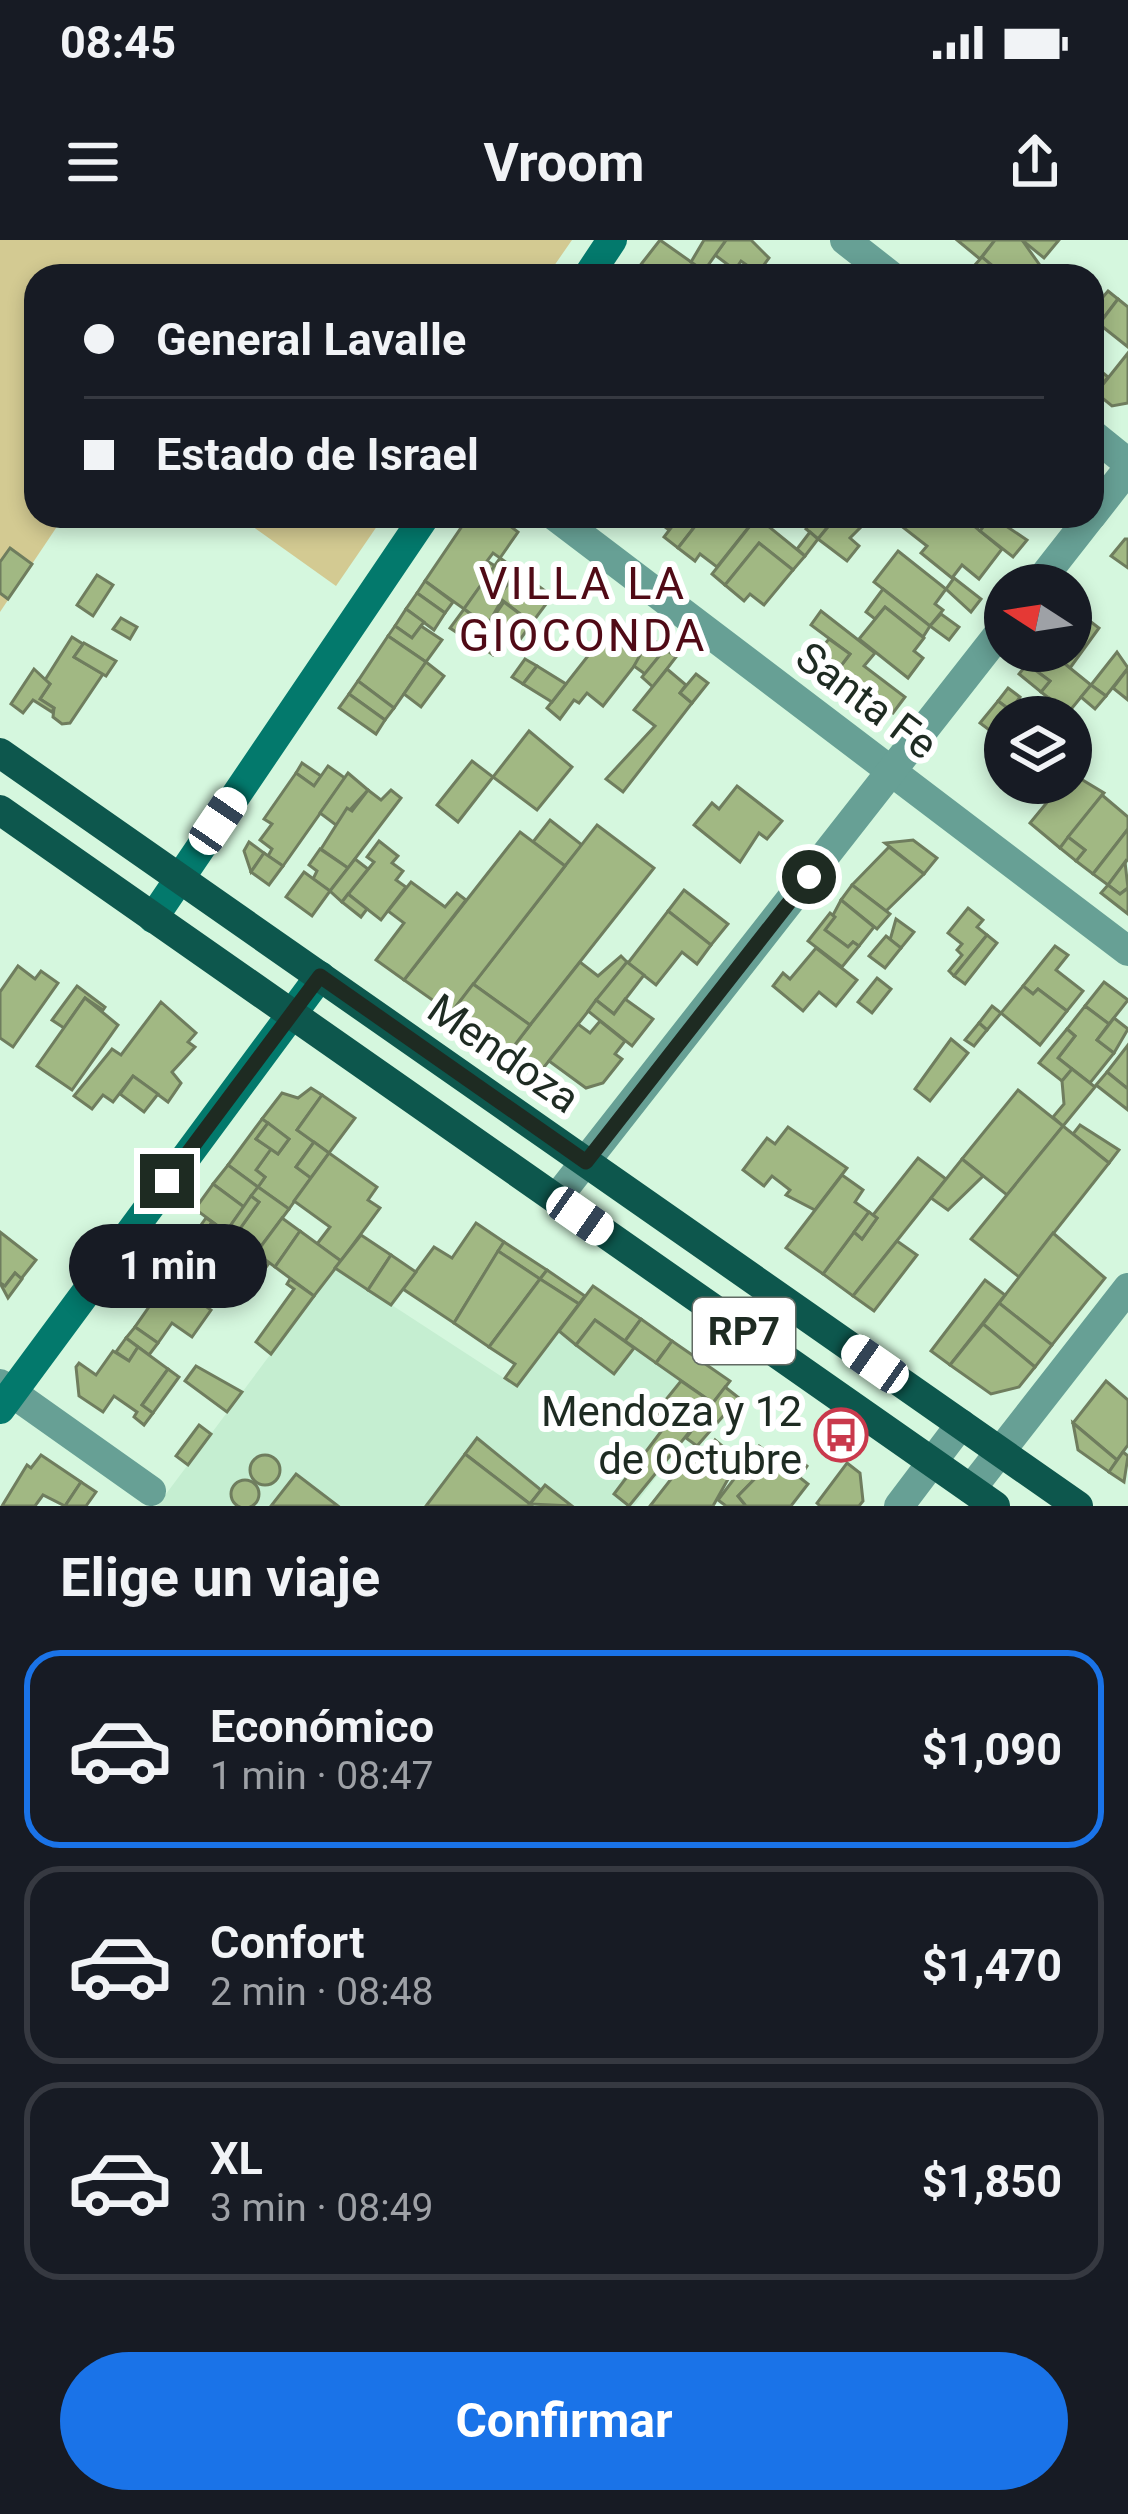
<!DOCTYPE html>
<html lang="es">
<head>
<meta charset="utf-8">
<style>
  body { margin:0; font-family:Roboto,sans-serif; background:#20242c; color:#f1f3f6; height:100vh; display:flex; flex-direction:column; font-size:45px; white-space:nowrap }
  * { box-sizing:border-box; margin:0 }
  p { font-size:39px; color:#9ea1a6 }
  .icon { flex:none; width:66px; height:66px; fill:none; stroke:currentColor; stroke-width:2; stroke-linecap:round; stroke-linejoin:round }
  .map { position:relative; height:1266px; overflow:hidden }
  .details { display:flex; flex-direction:column; background:#171b24; flex:1 }
  .details>* { flex:none }
  .banner { position:absolute; left:24px; top:24px; width:1080px; height:264px; border-radius:36px; box-shadow:0 6px 18px #0003; display:grid; align-content:center; height:264px; padding:0 60px; background:#171b24 }
  .needle { width:78px; rotate:282deg }
  .fabs { position:absolute; left:984px; top:324px; display:grid; gap:24px }
  .fabs a { display:grid; place-items:center; width:108px; height:108px; border-radius:50%; background:#171b24; box-shadow:0 6px 18px #0003; font-size:60px }
  .end { position:absolute; width:54px; height:54px; margin:-27px; border:15px solid #1e2b22; background:#fff; box-shadow:0 0 0 6px #fff }
  .from { border-radius:50% }
  .bubble { position:absolute; height:84px; border-radius:42px; background:#171b24; box-shadow:0 6px 18px #0003; font-size:39px; font-weight:700; line-height:84px; text-align:center }
  .car { position:absolute; width:36px; height:72px; margin:-36px -18px; border-radius:15px; box-shadow:0 0 9px 3px #0007; background:linear-gradient(#fff 24%,#345 0 40%,#fff 0 76%,#345 0 86%,#fff 0) }
  .banner b { display:flex; align-items:center; gap:42px; height:114px; font-size:45px }
  .banner b+b { border-top:3px solid #363941 }
  .banner i { width:30px; height:30px; background:#f1f3f6 }
  ul { padding:0; list-style:none }
  li { display:flex; align-items:center; gap:36px; height:198px; margin:0 24px 18px; padding:0 36px; border:6px solid #363941; border-radius:36px }
  li div { flex:1 }
  li b { display:block; font-size:45px }
  li em { font-style:normal; font-weight:700 }
  li.on { border-color:#1a73e8 }
  li>.icon { width:108px; height:108px; stroke-width:1.5 }
  h2 { padding:0 60px; font-size:54px; line-height:144px }
  .primary-button { display:flex; gap:24px; margin-top:auto; padding:24px 60px }
  .primary-button a { flex:1; height:138px; border-radius:72px; background:#1a73e8; color:#fff; font-size:48px; font-weight:700; line-height:138px; text-align:center }
  .status { display:flex; justify-content:space-between; align-items:center; height:84px; padding:0 60px; background:#171b24; direction:ltr }
  .status svg { height:33px; fill:currentColor }
  header { display:flex; justify-content:space-between; align-items:center; height:156px; padding:0 60px; background:#171b24; font-size:54px; font-weight:700 }
  .map>svg:first-child { display:block }
  .built { fill:#c5eed1 }
  .green { fill:#d3ca92 }
  .building { fill:#a1b883; stroke:#6f7d5e; stroke-width:3 }
  .lines { fill:none; stroke-linecap:round; stroke-linejoin:round }
  .street { stroke:#67a095; stroke-width:30 }
  .secondary { stroke:#03796c; stroke-width:30 }
  .primary { stroke:#0d574d; stroke-width:30 }
  .route { stroke:#1e2b22; stroke-width:15 }
  .labels { text-anchor:middle; stroke-width:12; stroke-linejoin:round; paint-order:stroke }
  .shield { fill:#fff; stroke:#626b64; stroke-width:3 }
  .shield-label { font-size:39px; font-weight:bold; fill:#1e2b22 }
  .street-label { font-size:42px; fill:#1e2b22; stroke:#fff }
  .poi-label { font-size:42px; fill:#1e2b22; stroke:#fff; text-anchor:end }
  .neighbourhood-label { font-size:45px; letter-spacing:3px; fill:#500a16; stroke:#fff }
</style>
</head>
<body>
<div class="status"><b>08:45</b><svg viewBox="0 0 49 12"><path d="M0 12V9h3v3zM5 12V6h3v6zM10 12V3h3v9zM15 12V0h3v12zM26 1h20v11H26zM47 4h2v5h-2z"/></svg></div>
<header><svg class="icon" aria-label="menu" viewBox="0 0 24 24"><path d="M4 6h16M4 12h16M4 18h16"/></svg>Vroom<svg class="icon" aria-label="share" viewBox="0 0 24 24"><path d="M12 15V3M7 8l5-5 5 5M5 13v7h14v-7"/></svg></header>
<div class="map">
<svg width="1128" height="1266" viewBox="0 0 1128 1266">
  <rect width="100%" height="100%" fill="#d5f7de"/>
  <path class="built" d="M335 1028 516 1146 593 1046 730 1141 634 1266H157Z"/>
  <g class="green">
    <path d="M0 0H572L547 36H36V276H64L0 372Z"/>
    <path d="M238 276H384L336 346Z"/>
  </g>
  <g class="building">
    <path d="M660 0 704 31 700 36H653L639 27Z"/>
    <path d="M726 0H751L769 18 758 33 741 21 735 30 715 15Z"/>
    <path d="M726 0 704 31 691 22 704 0Z"/>
    <path d="M957 0H995L980 19Z"/>
    <path d="M995 0H1022L1039 24 1030 36H998L982 17Z"/>
    <path d="M1022 0H1059L1044 18Z"/>
    <path d="M982 17 994 27 998 36H965Z"/>
    <path d="M1108 51 1118 59 1099 84 1092 70Z"/>
    <path d="M1118 59 1128 67V107L1099 84Z"/>
    <path d="M1128 113V163L1112 166 1096 153Z"/>
    <path d="M1092 124 1108 137 1096 153 1092 150Z"/>
    <path d="M469 276H497L518 292 500 318 493 313 487 321 495 326 464 369 425 341Z"/>
    <path d="M637 276H680L669 290 653 278 648 284Z"/>
    <path d="M680 276H703L678 308 664 297Z"/>
    <path d="M703 276H754L756 278 717 327 700 314 695 321 678 308Z"/>
    <path d="M815 276 834 279 818 299 806 289Z"/>
    <path d="M837 276H872L850 298 859 306 847 321 818 299Z"/>
    <path d="M910 276 922 285 929 276H962L1002 309 979 339 962 325 952 338 921 313 927 306 900 285Z"/>
    <path d="M991 276 1027 300 1013 317 980 291Z"/>
    <path d="M757 277 805 316 793 330 759 303 725 345 712 334Z"/>
    <path d="M810 292 818 299 805 316 797 309Z"/>
    <path d="M1125 299H1128V328L1111 316Z"/>
    <path d="M759 303 793 330 764 365 750 354 744 361 725 345Z"/>
    <path d="M10 308 32 324 8 359 0 353V322Z"/>
    <path d="M898 311 946 349 935 364 943 370 930 386 874 342Z"/>
    <path d="M500 318 518 331 487 386 464 369Z"/>
    <path d="M518 331 552 356 532 383 498 357Z"/>
    <path d="M97 335 113 345 93 376 77 365Z"/>
    <path d="M954 338 981 359 971 372 946 349Z"/>
    <path d="M425 341 453 362 445 373 417 353Z"/>
    <path d="M883 349 930 386 923 397 885 367 875 379 866 372Z"/>
    <path d="M417 353 445 373 434 390 406 369Z"/>
    <path d="M504 362 532 383 514 408 486 388Z"/>
    <path d="M885 367 924 398 914 411 923 418 908 438 859 399Z"/>
    <path d="M406 369 424 382 412 398 395 386Z"/>
    <path d="M464 369 484 384 471 402 450 388Z"/>
    <path d="M821 371 875 413 864 426 905 457 893 473 884 467 866 476 813 434 823 420 837 431 850 414 811 385Z"/>
    <path d="M1078 372 1099 388 1070 428 1049 411H1071V381Z"/>
    <path d="M941 374 959 387 949 400 930 386Z"/>
    <path d="M121 378 137 387 130 399 113 389Z"/>
    <path d="M484 384 504 401 493 415 472 400Z"/>
    <path d="M395 386 412 398 421 386 442 400 426 422 388 396Z"/>
    <path d="M606 393 623 405 629 397 646 411 603 466 587 453 579 463 574 460 560 479 547 468Z"/>
    <path d="M388 396 426 422 394 468 358 441Z"/>
    <path d="M72 397 83 404 74 417 103 434 70 483 62 484 53 477 54 468 40 459 50 444 45 440Z"/>
    <path d="M650 397 665 409 645 434 634 426Z"/>
    <path d="M829 399 850 414 837 431 817 413Z"/>
    <path d="M84 403 116 421 106 436 74 417Z"/>
    <path d="M665 409 676 417 653 447 642 437Z"/>
    <path d="M1037 411H1049L1091 445 1068 473 1041 452 1050 441 1027 424Z"/>
    <path d="M1117 412 1128 428 1106 456 1091 445Z"/>
    <path d="M525 419 537 426 523 444 512 437Z"/>
    <path d="M426 422 444 436 421 467 404 454Z"/>
    <path d="M1027 424 1050 441 1041 452 1019 434Z"/>
    <path d="M537 426 566 444 552 462 523 444Z"/>
    <path d="M34 429 50 444 40 459 54 468 52 472 33 460 23 473 11 464Z"/>
    <path d="M667 429 686 445 680 453 692 463 623 552 606 539 655 486 634 470Z"/>
    <path d="M1126 431 1128 433V460L1113 448Z"/>
    <path d="M696 434 708 443 692 463 680 453Z"/>
    <path d="M358 441 394 468 385 480 349 454Z"/>
    <path d="M1091 445 1106 456 1095 469 1081 457Z"/>
    <path d="M1008 448 1020 457 1010 470 998 461Z"/>
    <path d="M349 454 385 480 376 494 339 468Z"/>
    <path d="M1049 458 1064 471 1060 477 1040 469Z"/>
    <path d="M998 461 1010 470 992 492 980 483Z"/>
    <path d="M529 491 572 527 537 570 493 537Z"/>
    <path d="M472 521 493 537 458 582 437 565Z"/>
    <path d="M302 523 321 536 314 546 296 533Z"/>
    <path d="M328 526 345 538 283 626 268 616 272 609 260 600 272 584 264 579 296 533 314 546Z"/>
    <path d="M348 533 368 550 336 585 320 573Z"/>
    <path d="M1071 533 1104 553 1060 608 1030 583 1063 543H1071Z"/>
    <path d="M737 546 782 581 767 599 759 593 740 622 694 585 712 563 719 569Z"/>
    <path d="M368 550 381 560 391 550 401 558 348 628 321 609 347 568 352 571Z"/>
    <path d="M1102 555 1128 577V589L1093 634 1076 621 1085 610 1068 597Z"/>
    <path d="M550 580 582 605 565 626 533 602Z"/>
    <path d="M597 585 654 628 530 785 473 744Z"/>
    <path d="M1128 589V619L1108 645 1093 634Z"/>
    <path d="M520 592 565 626 451 773 404 740Z"/>
    <path d="M1068 597 1085 610 1076 621 1060 608Z"/>
    <path d="M913 600 937 618 924 634 885 603Z"/>
    <path d="M379 601 398 616 392 623 403 631 396 640 406 647 381 680 348 654 374 622 367 617Z"/>
    <path d="M249 602 264 613 251 632 244 611Z"/>
    <path d="M889 607 924 634 886 671 852 645Z"/>
    <path d="M320 609 348 628 330 651 313 639 317 631 309 625Z"/>
    <path d="M264 613 283 626 269 645 251 632Z"/>
    <path d="M355 619 368 629 342 662 330 651Z"/>
    <path d="M1125 622 1128 648 1120 654 1108 645Z"/>
    <path d="M304 632 330 651 312 676 286 657Z"/>
    <path d="M411 642 445 667 457 653 466 660 404 740 376 720 404 683 388 671Z"/>
    <path d="M852 645 890 674 877 689 841 660Z"/>
    <path d="M1108 645 1120 654 1128 648V674L1101 653Z"/>
    <path d="M684 650 728 684 711 705 668 671Z"/>
    <path d="M348 654 367 669 361 677 342 662Z"/>
    <path d="M841 660 874 687 859 706 853 702 848 707 825 690Z"/>
    <path d="M968 668 983 680 977 687 987 695 954 736 949 731 962 715 957 710 962 704 948 693Z"/>
    <path d="M668 671 711 705 697 724 682 712 656 745 628 723Z"/>
    <path d="M830 673 835 677 825 690 848 707 853 702 859 706 842 727 808 701Z"/>
    <path d="M896 679 914 692 901 708 890 700Z"/>
    <path d="M987 695 997 703 965 744 954 736Z"/>
    <path d="M886 696 901 708 885 728 869 716Z"/>
    <path d="M1055 706 1068 715 1056 730 1083 751 1067 771 1038 749 1033 754 1023 746Z"/>
    <path d="M816 708 857 740 836 766 819 752 803 771 773 746 783 733 790 739Z"/>
    <path d="M621 716 627 722 541 831 512 808 580 722 598 736Z"/>
    <path d="M627 722 644 735 614 774 596 760Z"/>
    <path d="M18 726 35 739 41 731 58 743 13 807 0 798V752Z"/>
    <path d="M877 738 891 749 872 773 858 762Z"/>
    <path d="M1104 742 1128 760 1109 784 1085 766Z"/>
    <path d="M473 744 530 785 508 814 451 773Z"/>
    <path d="M77 746 105 767 103 770 85 758 64 788 52 780Z"/>
    <path d="M1023 746 1033 754 1038 749 1067 771 1040 805 1001 773Z"/>
    <path d="M85 758 118 785 72 850 37 826Z"/>
    <path d="M625 759 653 779 632 806 588 771 596 760 614 774Z"/>
    <path d="M161 762 196 793 188 802 195 807 172 832 181 843 168 862 133 836 113 862 103 855 92 869 74 856 112 809 121 815Z"/>
    <path d="M992 766 1001 773 987 790 979 783Z"/>
    <path d="M1085 766 1109 784 1097 800 1114 813 1090 843 1058 818 1075 796 1067 789Z"/>
    <path d="M1114 778 1128 789 1114 813 1097 800Z"/>
    <path d="M600 781 625 801 615 814 622 819 603 843 586 848 549 821 578 784 590 793Z"/>
    <path d="M979 783 987 790 974 806 965 800Z"/>
    <path d="M1067 789 1075 796 1058 818 1072 829 1062 841 1039 823Z"/>
    <path d="M951 799 968 813 930 861 915 849Z"/>
    <path d="M1128 805V849L1107 832Z"/>
    <path d="M1072 829 1095 847 1063 886 1053 877 1064 864 1062 841Z"/>
    <path d="M1107 832 1128 849V870L1096 845Z"/>
    <path d="M133 836 158 854 144 872 120 854Z"/>
    <path d="M311 848 322 855 297 890 314 902 296 927 311 938 289 969 258 947 265 937 256 930 271 909 278 914 289 899 262 879 282 853 298 858Z"/>
    <path d="M1018 850 1063 886 1007 955 962 919Z"/>
    <path d="M322 855 355 878 329 913 297 890Z"/>
    <path d="M262 879 268 883 256 899 271 909 256 930 265 937 258 947 228 925Z"/>
    <path d="M268 883 289 899 278 914 256 899Z"/>
    <path d="M1080 885 1119 910 1109 923 1073 894Z"/>
    <path d="M1063 886 1109 923 1019 1037 971 999Z"/>
    <path d="M788 887 847 928 815 970 786 955 790 950 772 936 764 946 743 930 767 898 775 904Z"/>
    <path d="M314 902 329 913 311 938 296 927Z"/>
    <path d="M329 913 377 947 368 960 380 968 341 1021 317 1004 330 987 294 961Z"/>
    <path d="M918 918 946 939 853 1056 823 1034 854 992 862 999 877 978 873 975Z"/>
    <path d="M962 919 983 936 948 970 931 958Z"/>
    <path d="M228 925 258 947 244 967 213 944Z"/>
    <path d="M842 935 863 950 855 962 869 972 823 1034 786 1008Z"/>
    <path d="M213 944 244 967 226 992 195 969Z"/>
    <path d="M258 947 289 969 256 1013 234 997 259 962 251 956Z"/>
    <path d="M251 956 259 962 234 997 226 992Z"/>
    <path d="M869 972 877 978 862 999 854 992Z"/>
    <path d="M206 978 212 982 184 1021 178 1017Z"/>
    <path d="M282 978 300 991 275 1027 256 1013Z"/>
    <path d="M212 982 269 1023 250 1050 228 1034 220 1045 208 1037 204 1044 180 1027Z"/>
    <path d="M476 983 504 1002 454 1083 403 1049 434 1007 452 1018Z"/>
    <path d="M300 991 341 1021 314 1056 275 1027Z"/>
    <path d="M0 992 36 1020 21 1039 15 1033 5 1046 0 1043Z"/>
    <path d="M1053 993 1105 1038 1052 1105 999 1063Z"/>
    <path d="M361 995 391 1015 368 1050 335 1028Z"/>
    <path d="M897 1001 917 1015 874 1071 853 1056Z"/>
    <path d="M504 1002 547 1030 540 1039 498 1011Z"/>
    <path d="M498 1011 540 1039 489 1107 454 1083Z"/>
    <path d="M391 1015 416 1032 391 1065 368 1050Z"/>
    <path d="M547 1030 585 1056 579 1064 540 1039Z"/>
    <path d="M15 1033 22 1039 8 1058 0 1043 5 1046Z"/>
    <path d="M290 1039 314 1056 271 1114 256 1102 294 1049 287 1044Z"/>
    <path d="M540 1039 579 1064 517 1146 505 1138 515 1124 489 1107Z"/>
    <path d="M985 1040 1005 1055 950 1125 931 1111Z"/>
    <path d="M593 1046 641 1079 625 1101 595 1080 576 1105 559 1091Z"/>
    <path d="M182 1049 211 1070 192 1097 172 1083 158 1103 135 1087 158 1054 172 1064Z"/>
    <path d="M999 1063 1052 1105 1035 1127 983 1084Z"/>
    <path d="M641 1079 672 1101 656 1123 625 1101Z"/>
    <path d="M595 1080 634 1108 614 1134 576 1105Z"/>
    <path d="M983 1084 1035 1127 1019 1147 991 1154 950 1125Z"/>
    <path d="M135 1087 158 1103 149 1115 126 1098Z"/>
    <path d="M126 1098 138 1107 129 1121 116 1112Z"/>
    <path d="M672 1101 730 1141 713 1163 656 1123Z"/>
    <path d="M138 1107 168 1129 142 1165 153 1173 144 1185 134 1177 137 1172 114 1156 103 1172 79 1156 76 1127 79 1123 96 1135 113 1111 129 1121Z"/>
    <path d="M196 1126 242 1152 227 1172 185 1141Z"/>
    <path d="M168 1129 179 1137 153 1173 142 1165Z"/>
    <path d="M681 1141 713 1163 629 1266 614 1254 669 1181 656 1172Z"/>
    <path d="M1106 1141 1128 1160V1205L1117 1220 1073 1183Z"/>
    <path d="M725 1147 739 1158 697 1206 686 1198Z"/>
    <path d="M1073 1183 1117 1220 1109 1232 1078 1210Z"/>
    <path d="M199 1185 211 1194 188 1225 176 1216Z"/>
    <path d="M477 1198 541 1250 530 1264 465 1214Z"/>
    <path d="M715 1200 733 1215 725 1227 732 1232 713 1266H650L697 1206 705 1213Z"/>
    <path d="M759 1206 775 1218 738 1256 746 1266H726L718 1260Z"/>
    <path d="M1123 1212 1128 1216 1124 1242 1109 1232Z"/>
    <path d="M465 1214 530 1264 532 1266H426Z"/>
    <path d="M792 1214 807 1226 800 1237 784 1225Z"/>
    <path d="M41 1215 81 1242 65 1266 43 1255 35 1266H2L27 1225 31 1228Z"/>
    <circle cx="265" cy="1230" r="15"/>
    <path d="M775 1218 808 1244 791 1266H746L738 1256Z"/>
    <path d="M847 1223 860 1233 863 1261 859 1266H820L817 1263Z"/>
    <path d="M296 1234 338 1266H271Z"/>
    <circle cx="245" cy="1254" r="14"/>
    <path d="M81 1242 96 1252 86 1266H65Z"/>
    <path d="M545 1245 572 1266 530 1264Z"/>
  </g>
  <g class="lines">
    <g class="street">
      <path d="M845 0 891 36"/>
      <path d="M1092 194 1128 223"/>
      <path d="M1092 275 1128 229"/>
      <path d="M555 276 1128 711"/>
      <path d="M1037 345 1091 276"/>
      <path d="M556 959 1005 386"/>
      <path d="M0 1144 151 1251"/>
      <path d="M971 1249 1128 1048"/>
      <path d="M899 1266 961 1184"/>
    </g>
    <g class="secondary">
      <path d="M588 36 612 0"/>
      <path d="M153 678 425 276"/>
      <path d="M0 1169 320 736"/>
    </g>
    <g class="primary">
      <path d="M0 513 1078 1266"/>
      <path d="M0 570 995 1266"/>
    </g>
  </g>
  <g class="lines">
    <path class="route" d="M167 941 320 736 586 922 809 637"/>
  </g>
  <defs>
    <g id="bus-ring" transform="scale(2.7)"><circle r="9.5" fill="#fff" stroke="#c9394c" stroke-width="1.5"/><path d="M-5-6H5V4H4V6H2V4H-2V6H-4V4H-5ZM-3.5-4V0h7V-4ZM-3.5 1.2v1.5H-2V1.2ZM2 1.2v1.5H3.5V1.2Z" fill="#c9394c"/></g>
  </defs>
  <g fill-rule="evenodd">
    <use href="#bus-ring" x="841" y="1195"/>
  </g>
  <g class="labels">
    <rect class="shield" x="693" y="1058" width="102" height="66" rx="9"/>
    <g class="shield-label">
      <text x="744" y="1105">RP7</text>
    </g>
    <g class="street-label">
      <text transform="translate(867 460) rotate(37)" y="15">Santa Fe</text>
      <text transform="translate(504 813) rotate(35)" y="15">Mendoza</text>
    </g>
    <g class="poi-label">
      <text x="802" y="1186">Mendoza y 12<tspan x="802" dy="48">de Octubre</tspan></text>
    </g>
    <g class="neighbourhood-label">
      <text x="583" y="359">VILLA LA<tspan x="583" dy="52">GIOCONDA</tspan></text>
    </g>
  </g>
</svg>
<div class="fabs">
<a><svg class="needle" viewBox="-14 -14 28 28"><path d="M0-13l5 13h-10z" fill="#e53935"/><path d="M0 13l5-13h-10z" fill="#9ea1a6"/></svg></a>
<a><svg class="icon" aria-label="layers" viewBox="0 0 24 24"><path d="M12 4l9 5-9 5-9-5zM3 14l9 5 9-5"/></svg></a>
</div>
<i class="end from" style="left:809px;top:637px"></i>
<i class="end" style="left:167px;top:941px"></i>
<div class="bubble" style="left:69px;top:984px;width:198px">1 min</div>
<i class="car" style="left:218px;top:581px;rotate:34deg"></i>
<i class="car" style="left:580px;top:976px;rotate:125deg"></i>
<i class="car" style="left:875px;top:1124px;rotate:305deg"></i>
<div class="banner">
<b><i class="from"></i>General Lavalle</b>
<b><i></i>Estado de Israel</b>
</div>
</div>
<section class="details">
<h2>Elige un viaje</h2>
<ul>
<li class="on"><svg class="icon" aria-label="car" viewBox="0 0 24 24"><path d="M5 17H2v-5l4-1 3-4h7l3 4 3 1v5h-3M9 17h6M6 11h13"/><circle cx="7" cy="17" r="2"/><circle cx="17" cy="17" r="2"/></svg><div><b>Económico</b><p>1 min · 08:47</p></div><em>$1,090</em></li>
<li><svg class="icon" aria-label="car" viewBox="0 0 24 24"><path d="M5 17H2v-5l4-1 3-4h7l3 4 3 1v5h-3M9 17h6M6 11h13"/><circle cx="7" cy="17" r="2"/><circle cx="17" cy="17" r="2"/></svg><div><b>Confort</b><p>2 min · 08:48</p></div><em>$1,470</em></li>
<li><svg class="icon" aria-label="car" viewBox="0 0 24 24"><path d="M5 17H2v-5l4-1 3-4h7l3 4 3 1v5h-3M9 17h6M6 11h13"/><circle cx="7" cy="17" r="2"/><circle cx="17" cy="17" r="2"/></svg><div><b>XL</b><p>3 min · 08:49</p></div><em>$1,850</em></li>
</ul>
<div class="primary-button"><a>Confirmar</a></div>
</section>
</body>
</html>
